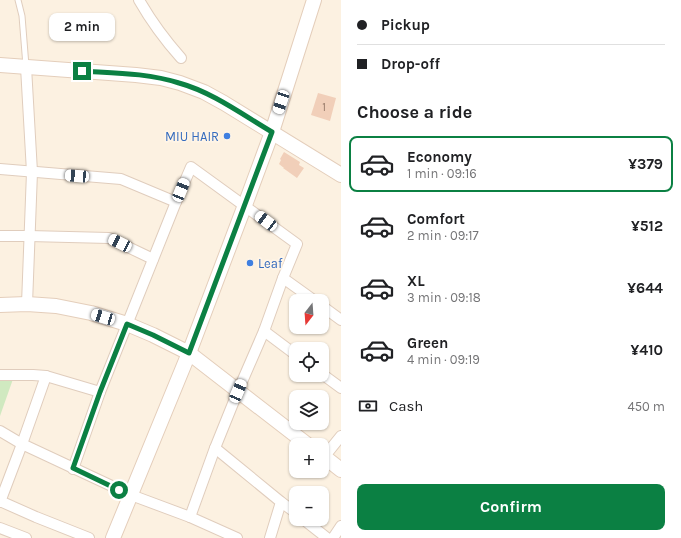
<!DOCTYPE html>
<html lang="en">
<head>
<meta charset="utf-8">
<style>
  body { margin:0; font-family:Karla,sans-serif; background:#f2f2f2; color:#202124; height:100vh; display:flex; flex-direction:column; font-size:15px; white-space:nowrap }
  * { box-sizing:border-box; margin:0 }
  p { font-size:13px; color:#757577 }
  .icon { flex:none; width:22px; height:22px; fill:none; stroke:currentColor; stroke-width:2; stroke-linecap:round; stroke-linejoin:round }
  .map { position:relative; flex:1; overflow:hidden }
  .sheet { display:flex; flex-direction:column; background:#fff; width:340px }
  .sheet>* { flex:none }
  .top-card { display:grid; align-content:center; height:88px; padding:0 16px; background:#fff }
  .needle { width:26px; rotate:197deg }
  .buttons { position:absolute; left:289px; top:294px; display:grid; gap:8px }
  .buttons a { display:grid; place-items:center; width:40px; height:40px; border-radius:8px; background:#fff; box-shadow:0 1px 3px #0004; font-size:20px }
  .end { position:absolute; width:18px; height:18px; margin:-9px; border:5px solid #0b8043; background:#fff; box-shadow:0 0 0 2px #fff }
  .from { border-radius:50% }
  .bubble { position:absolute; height:28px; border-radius:8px; background:#fff; box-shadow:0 1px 3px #0004; font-size:13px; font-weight:700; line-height:28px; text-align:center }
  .car { position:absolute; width:12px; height:24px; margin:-12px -6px; border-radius:5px; box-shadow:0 0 3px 1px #0007; background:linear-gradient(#fff 24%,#345 0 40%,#fff 0 76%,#345 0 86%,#fff 0) }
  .top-card b { display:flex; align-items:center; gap:14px; height:38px; font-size:15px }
  .top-card b+b { border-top:1px solid #e0e0e0 }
  .top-card i { width:10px; height:10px; background:#202124 }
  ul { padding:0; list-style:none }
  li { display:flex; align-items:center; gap:12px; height:56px; margin:0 8px 6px; padding:0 8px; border:2px solid transparent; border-radius:8px }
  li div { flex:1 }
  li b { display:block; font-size:15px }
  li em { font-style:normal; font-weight:700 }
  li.current { border-color:#0b8043 }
  li>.icon { width:36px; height:36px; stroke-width:1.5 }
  h2 { padding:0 16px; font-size:18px; line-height:48px }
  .pay { display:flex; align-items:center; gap:10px; height:44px; padding:0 16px; font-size:15px }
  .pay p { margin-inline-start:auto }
  .primary-button { display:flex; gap:8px; margin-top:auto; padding:8px 16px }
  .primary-button a { flex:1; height:46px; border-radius:8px; background:#0b8043; color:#fff; font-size:16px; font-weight:700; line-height:46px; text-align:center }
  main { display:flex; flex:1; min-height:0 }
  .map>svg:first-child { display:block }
  .green { fill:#d0e9c0 }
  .building { fill:#f1cfb9 }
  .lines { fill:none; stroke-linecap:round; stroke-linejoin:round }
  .lane-casing { stroke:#e0cdbd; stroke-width:7 }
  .street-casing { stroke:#e0cdbd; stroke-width:12 }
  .secondary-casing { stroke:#e4cebb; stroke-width:16 }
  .lane { stroke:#fff; stroke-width:5 }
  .street { stroke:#fff; stroke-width:10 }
  .secondary { stroke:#fff; stroke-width:14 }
  .route { stroke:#0b8043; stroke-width:5 }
  .shop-dot { fill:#3f7fe0; stroke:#fff5e7; stroke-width:1.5 }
  .labels { text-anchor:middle; stroke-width:3.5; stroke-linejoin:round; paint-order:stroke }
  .number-label { font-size:11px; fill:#927564 }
  .shop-label { font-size:13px; fill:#366cbe; stroke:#fff5e7; text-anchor:end }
</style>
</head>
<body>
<main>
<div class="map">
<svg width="341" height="538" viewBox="0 0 341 538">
  <rect width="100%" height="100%" fill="#fcf1e1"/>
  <path class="green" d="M13 379 0 416V381Z"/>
  <g class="building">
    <path d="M318 93 336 98 330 121 311 115Z"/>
    <path d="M284 152 300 162 299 165 304 168 297 178 283 168H284L279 164 281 160 280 159Z"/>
  </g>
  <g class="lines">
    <g class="lane-casing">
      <path id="lane" d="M18 0 22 16 26 66"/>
    </g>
    <g class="street-casing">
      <g id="street">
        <path d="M139 0C151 21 165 40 181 58"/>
        <path d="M26 67 32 172 27 304"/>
        <path d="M0 169 121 179 176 202 191 167 297 244 283 278 315 301"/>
        <path d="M0 236H29L109 238 153 259"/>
        <path d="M322 306 341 320"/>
        <path d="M264 331 296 355"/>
        <path d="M322 374 341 388"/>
        <path d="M0 375H33L46 376 100 392"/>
        <path d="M0 431 22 444 131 495 190 517 237 538"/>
        <path d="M324 457 341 436"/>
        <path d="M73 469 100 392 176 202"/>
        <path d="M0 501 36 517 89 538"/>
        <path d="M0 502 22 444 46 376"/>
        <path d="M281 502 296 513"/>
        <path d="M190 517 215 448"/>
        <path d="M303 519 327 538"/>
        <path d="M0 528 26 538"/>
        <path d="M270 538 281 502 215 448 238 391 264 331 283 278"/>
        <path d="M333 538 341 526"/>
      </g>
    </g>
    <g class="secondary-casing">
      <g id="secondary">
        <path d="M0 65 136 75 161 78 180 83 204 92 224 103 341 175"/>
        <path d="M0 305 27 304 56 306 91 313 127 324 153 335 189 353 308 445"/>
        <path d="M322 455 341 470"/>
        <path d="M113 538 189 353 245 205 272 132 314 0"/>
      </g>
    </g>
    <use href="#lane" class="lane"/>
    <use href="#street" class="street"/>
    <use href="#secondary" class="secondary"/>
  </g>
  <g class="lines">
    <path class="route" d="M82 71C114 73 148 73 179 83 212 92 243 115 272 132L189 353 153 335 127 324 100 392 73 468 119 490"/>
  </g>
  <g class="shop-dot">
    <circle cx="227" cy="136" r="4"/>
    <circle cx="250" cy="263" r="4"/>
  </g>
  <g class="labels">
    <g class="number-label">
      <text x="324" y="111">1</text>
    </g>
    <g class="shop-label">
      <text x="219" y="141">MIU HAIR</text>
      <text x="258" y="268" text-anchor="start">Leaf</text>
    </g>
  </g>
</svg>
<div class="buttons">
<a><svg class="needle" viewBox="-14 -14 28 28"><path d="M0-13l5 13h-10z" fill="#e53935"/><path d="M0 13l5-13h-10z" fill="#757577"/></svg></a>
<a><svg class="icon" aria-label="locate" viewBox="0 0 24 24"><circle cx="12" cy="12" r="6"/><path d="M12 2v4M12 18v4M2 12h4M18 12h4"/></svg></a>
<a><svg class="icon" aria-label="layers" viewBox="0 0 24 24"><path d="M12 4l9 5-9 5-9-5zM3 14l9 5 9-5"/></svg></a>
<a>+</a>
<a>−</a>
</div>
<i class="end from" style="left:119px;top:490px"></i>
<i class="end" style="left:82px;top:71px"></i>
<div class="bubble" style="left:49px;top:13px;width:66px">2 min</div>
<i class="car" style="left:281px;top:102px;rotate:198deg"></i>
<i class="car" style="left:77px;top:176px;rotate:274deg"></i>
<i class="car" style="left:181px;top:190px;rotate:22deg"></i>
<i class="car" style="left:266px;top:221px;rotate:307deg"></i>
<i class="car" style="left:120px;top:243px;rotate:296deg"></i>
<i class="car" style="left:103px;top:317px;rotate:287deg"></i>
<i class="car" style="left:238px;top:391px;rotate:23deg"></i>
</div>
<section class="sheet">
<div class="top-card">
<b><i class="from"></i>Pickup</b>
<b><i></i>Drop-off</b>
</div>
<h2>Choose a ride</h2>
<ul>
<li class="current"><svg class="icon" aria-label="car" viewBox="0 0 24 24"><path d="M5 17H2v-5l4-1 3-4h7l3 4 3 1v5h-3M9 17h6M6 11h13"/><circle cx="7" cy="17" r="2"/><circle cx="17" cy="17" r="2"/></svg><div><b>Economy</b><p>1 min · 09:16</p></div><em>¥379</em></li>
<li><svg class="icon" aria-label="car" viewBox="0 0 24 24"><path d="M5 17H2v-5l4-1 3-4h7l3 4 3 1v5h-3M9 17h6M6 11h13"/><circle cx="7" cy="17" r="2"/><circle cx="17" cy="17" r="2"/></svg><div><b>Comfort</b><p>2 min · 09:17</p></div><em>¥512</em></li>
<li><svg class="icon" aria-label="car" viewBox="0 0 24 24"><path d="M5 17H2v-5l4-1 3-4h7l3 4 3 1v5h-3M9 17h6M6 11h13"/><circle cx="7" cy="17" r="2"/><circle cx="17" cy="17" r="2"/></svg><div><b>XL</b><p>3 min · 09:18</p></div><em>¥644</em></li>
<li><svg class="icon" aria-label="car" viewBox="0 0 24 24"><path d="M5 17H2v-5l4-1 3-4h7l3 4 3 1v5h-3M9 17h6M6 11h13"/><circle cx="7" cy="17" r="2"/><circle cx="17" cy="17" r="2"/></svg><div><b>Green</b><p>4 min · 09:19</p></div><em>¥410</em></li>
</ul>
<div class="pay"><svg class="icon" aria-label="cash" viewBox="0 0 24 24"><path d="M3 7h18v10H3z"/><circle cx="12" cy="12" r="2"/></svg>Cash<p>450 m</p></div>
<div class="primary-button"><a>Confirm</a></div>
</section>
</main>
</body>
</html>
